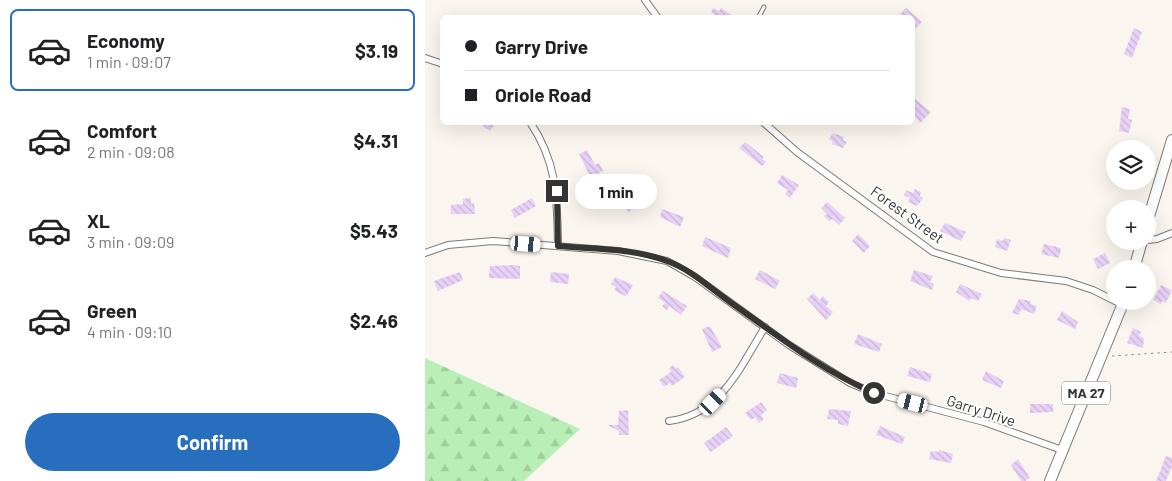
<!DOCTYPE html>
<html lang="en">
<head>
<meta charset="utf-8">
<style>
  body { margin:0; font-family:Barlow,sans-serif; background:#f6f6f6; color:#202124; height:100vh; display:flex; flex-direction:column; font-size:19px; white-space:nowrap }
  * { box-sizing:border-box; margin:0 }
  p { font-size:16px; color:#757577 }
  .icon { flex:none; width:28px; height:28px; fill:none; stroke:currentColor; stroke-width:2; stroke-linecap:round; stroke-linejoin:round }
  .map { position:relative; flex:1; overflow:hidden }
  .drawer { display:flex; flex-direction:column; background:#fff; width:425px }
  .drawer>* { flex:none }
  .guide { position:absolute; left:15px; top:15px; width:475px; height:110px; border-radius:8px; box-shadow:0 5px 20px #0002; display:grid; align-content:center; height:110px; padding:0 25px; background:#fff }
  .fabs { position:absolute; left:681px; top:140px; display:grid; gap:10px }
  .fabs a { display:grid; place-items:center; width:50px; height:50px; border-radius:50%; background:#fff; box-shadow:0 5px 20px #0002; font-size:25px }
  .end { position:absolute; width:22px; height:22px; margin:-11px; border:6px solid #373533; background:#fff; box-shadow:0 0 0 2px #fff }
  .from { border-radius:50% }
  .bubble { position:absolute; height:35px; border-radius:18px; background:#fff; box-shadow:0 5px 20px #0002; font-size:16px; font-weight:700; line-height:35px; text-align:center }
  .car { position:absolute; width:15px; height:30px; margin:-15px -8px; border-radius:6px; box-shadow:0 0 4px 1px #0007; background:linear-gradient(#fff 24%,#345 0 40%,#fff 0 76%,#345 0 86%,#fff 0) }
  .guide b { display:flex; align-items:center; gap:18px; height:48px; font-size:19px }
  .guide b+b { border-top:1px solid #e0e0e0 }
  .guide i { width:12px; height:12px; background:#202124 }
  ul { padding:9px 0 0; list-style:none }
  li { display:flex; align-items:center; gap:15px; height:82px; margin:0 10px 8px; padding:0 15px; border:2px solid transparent; border-radius:8px }
  li div { flex:1 }
  li b { display:block; font-size:19px }
  li em { font-style:normal; font-weight:700 }
  li.on { border-color:#286ebf }
  li>.icon { width:45px; height:45px; stroke-width:1.5 }
  .primary-button { display:flex; gap:10px; margin-top:auto; padding:10px 25px }
  .primary-button a { flex:1; height:58px; border-radius:30px; background:#286ebf; color:#fff; font-size:20px; font-weight:700; line-height:58px; text-align:center }
  main { display:flex; flex:1; min-height:0 }
  .map>svg:first-child { display:block }
  .forest { fill:url(#forest-firs) }
  .building { fill:url(#building-back-hatch) }
  .lines { fill:none; stroke-linecap:round; stroke-linejoin:round }
  .lane-casing { stroke:#7e7973; stroke-width:5 }
  .street-casing { stroke:#7e7973; stroke-width:8 }
  .primary-casing { stroke:#7e7973; stroke-width:12 }
  .path { stroke:#928f8a; stroke-width:1; stroke-dasharray:2.5 4; stroke-linecap:butt }
  .lane { stroke:#fff; stroke-width:3 }
  .street { stroke:#fff; stroke-width:6 }
  .primary { stroke:#fff; stroke-width:10 }
  .route { stroke:#373533; stroke-width:6 }
  .labels { text-anchor:middle; stroke-width:4; stroke-linejoin:round; paint-order:stroke }
  .shield { fill:#fff; stroke:#737270; stroke-width:1 }
  .shield-label { font-size:14px; font-weight:bold; fill:#373533 }
  .street-label { font-size:15px; fill:#373533; stroke:#fff }
</style>
</head>
<body>
<main>
<section class="drawer">
<ul>
<li class="on"><svg class="icon" aria-label="car" viewBox="0 0 24 24"><path d="M5 17H2v-5l4-1 3-4h7l3 4 3 1v5h-3M9 17h6M6 11h13"/><circle cx="7" cy="17" r="2"/><circle cx="17" cy="17" r="2"/></svg><div><b>Economy</b><p>1 min · 09:07</p></div><em>$3.19</em></li>
<li><svg class="icon" aria-label="car" viewBox="0 0 24 24"><path d="M5 17H2v-5l4-1 3-4h7l3 4 3 1v5h-3M9 17h6M6 11h13"/><circle cx="7" cy="17" r="2"/><circle cx="17" cy="17" r="2"/></svg><div><b>Comfort</b><p>2 min · 09:08</p></div><em>$4.31</em></li>
<li><svg class="icon" aria-label="car" viewBox="0 0 24 24"><path d="M5 17H2v-5l4-1 3-4h7l3 4 3 1v5h-3M9 17h6M6 11h13"/><circle cx="7" cy="17" r="2"/><circle cx="17" cy="17" r="2"/></svg><div><b>XL</b><p>3 min · 09:09</p></div><em>$5.43</em></li>
<li><svg class="icon" aria-label="car" viewBox="0 0 24 24"><path d="M5 17H2v-5l4-1 3-4h7l3 4 3 1v5h-3M9 17h6M6 11h13"/><circle cx="7" cy="17" r="2"/><circle cx="17" cy="17" r="2"/></svg><div><b>Green</b><p>4 min · 09:10</p></div><em>$2.46</em></li>
</ul>
<div class="primary-button"><a>Confirm</a></div>
</section>
<div class="map">
<svg width="747" height="481" viewBox="0 0 747 481">
  <defs>
    <pattern id="forest-firs" width="22" height="20" patternUnits="userSpaceOnUse" patternTransform="scale(1.25)"><rect width="22" height="20" fill="#b9eeb7"/><path d="M5 1l3.5 6h-7zM16 11l3.5 6h-7z" fill="#a0cd9e"/></pattern>
    <pattern id="building-back-hatch" width="6" height="6" patternUnits="userSpaceOnUse" patternTransform="scale(1.25)"><rect width="6" height="6" fill="#e8d1f7"/><path d="M-1 5l2 2M0 0l6 6M5-1l2 2" fill="none" stroke="#c8b4d4"/></pattern>
  </defs>
  <rect width="100%" height="100%" fill="#faf5ee"/>
  <path class="forest" d="M0 358 155 429 99 481H0Z"/>
  <g class="building">
    <path d="M289 8 294 11 296 8 311 18H294L286 12Z"/>
    <path d="M481 8 497 22 488 31V18H471Z"/>
    <path d="M709 28 717 32 707 58 699 54Z"/>
    <path d="M490 99 506 112 495 123 488 112V101Z"/>
    <path d="M697 107 705 109 703 119 707 120 704 133 694 131Z"/>
    <path d="M53 122H71L65 131Z"/>
    <path d="M408 133 419 137 418 140 422 142 418 148 407 144 408 142 404 139Z"/>
    <path d="M320 142 339 157 337 159 341 162 337 166 314 148Z"/>
    <path d="M162 150 170 165 174 163 178 171 166 178 154 154Z"/>
    <path d="M357 175 374 185 365 198 360 194 363 190 352 183Z"/>
    <path d="M195 187 211 204 204 212 189 193Z"/>
    <path d="M490 189 496 192 495 196 498 198 492 206 483 202 485 198 479 195 481 190 488 193Z"/>
    <path d="M46 198V204L49 203 50 214H26V205L38 204V199Z"/>
    <path d="M107 198 111 206 90 218 86 210Z"/>
    <path d="M402 202 420 218 414 225 407 219 404 221 399 216 402 214 396 208Z"/>
    <path d="M237 209 259 217 255 227 235 217Z"/>
    <path d="M520 223 541 232 536 241 515 231Z"/>
    <path d="M433 234 445 246 439 253 427 241Z"/>
    <path d="M280 237 306 248 303 258 277 246Z"/>
    <path d="M579 238 586 240 582 251 570 247 572 239 578 241Z"/>
    <path d="M619 244 636 248 634 258 616 254Z"/>
    <path d="M680 253 685 263 673 269 668 259Z"/>
    <path d="M88 265 95 266V279L64 278 65 266Z"/>
    <path d="M335 270 355 281 350 289 330 279Z"/>
    <path d="M489 270 508 276 505 282 509 284 507 290 485 281Z"/>
    <path d="M35 272 38 280 13 291 9 281Z"/>
    <path d="M126 272 144 274 143 284 125 282Z"/>
    <path d="M190 277 208 285 202 295 200 296 189 290 191 287 186 284Z"/>
    <path d="M535 284 557 294 553 301 546 298 544 301 531 292Z"/>
    <path d="M736 285 747 290 741 303 737 301 736 304 728 300Z"/>
    <path d="M238 291 262 306 256 315 244 306 242 310 237 306 240 303 233 298Z"/>
    <path d="M388 293 395 300 398 296 404 302 401 306 408 312 401 320 382 299Z"/>
    <path d="M594 299 606 301 605 304 612 306 609 314 596 309 594 315 587 313Z"/>
    <path d="M637 311 653 322 650 329 632 320Z"/>
    <path d="M285 326 297 347 287 352 277 329Z"/>
    <path d="M708 328 716 332 714 336 719 338 718 348 702 343Z"/>
    <path d="M433 334 457 344 454 352 429 344Z"/>
    <path d="M248 365 251 368 253 367 260 377 247 386 245 383 239 387 234 380 246 372 244 368Z"/>
    <path d="M485 367 507 374 505 382 482 376Z"/>
    <path d="M561 371 579 381 576 388 557 380Z"/>
    <path d="M355 373 373 378 371 388 352 383Z"/>
    <path d="M336 402 342 410 336 415 339 419 334 423 330 417 326 420 320 413Z"/>
    <path d="M605 404H628V412L605 413Z"/>
    <path d="M404 409 426 411 423 426 413 424V420L402 419Z"/>
    <path d="M203 410 204 435H194V431L182 425H193L194 411Z"/>
    <path d="M455 426 480 437 477 444 451 435Z"/>
    <path d="M301 427 308 436 286 452 279 443Z"/>
    <path d="M514 450 528 454 526 463 504 459 506 451 514 452Z"/>
    <path d="M741 456 747 458V466L741 481H731Z"/>
    <path d="M593 459 605 478 600 481H596L586 465Z"/>
  </g>
  <g class="lines">
    <g class="lane-casing">
      <path id="lane" d="M333 18 339 7"/>
    </g>
    <g class="street-casing">
      <g id="street">
        <path d="M220 0 233 18"/>
        <path d="M0 58 18 64"/>
        <path d="M105 122C133 164 132 198 133 246"/>
        <path d="M338 122 372 152 508 252 576 273 641 281 668 290 690 301"/>
        <path d="M722 240 732 239 747 233"/>
        <path d="M0 253 23 245 68 241 193 251 242 261 270 277 364 345 425 383 449 393 559 422 637 450"/>
        <path d="M244 421C296 415 315 367 340 327"/>
      </g>
    </g>
    <g class="primary-casing">
      <g id="primary">
        <path d="M722 223 747 140"/>
        <path d="M709 269 717 241"/>
        <path d="M625 481 699 301"/>
      </g>
    </g>
    <path class="path" d="M687 356 747 352"/>
    <use href="#lane" class="lane"/>
    <use href="#street" class="street"/>
    <use href="#primary" class="primary"/>
  </g>
  <g class="lines">
    <path class="route" d="M132 191 133 246C168 249 208 248 242 261 265 269 285 288 305 302 352 335 396 370 449 393"/>
  </g>
  <g class="labels">
    <rect class="shield" x="637" y="381.5" width="48" height="23" rx="4"/>
    <g class="shield-label">
      <text x="661" y="398">MA 27</text>
    </g>
    <g class="street-label">
      <text transform="translate(482 215) rotate(36)" y="5">Forest Street</text>
      <text transform="translate(556 411) rotate(18)" y="5">Garry Drive</text>
    </g>
  </g>
</svg>
<div class="fabs">
<a><svg class="icon" aria-label="layers" viewBox="0 0 24 24"><path d="M12 4l9 5-9 5-9-5zM3 14l9 5 9-5"/></svg></a>
<a>+</a>
<a>−</a>
</div>
<i class="end from" style="left:449px;top:393px"></i>
<i class="end" style="left:132px;top:191px"></i>
<div class="bubble" style="left:150px;top:174px;width:82px">1 min</div>
<i class="car" style="left:101px;top:244px;rotate:94deg"></i>
<i class="car" style="left:288px;top:402px;rotate:44deg"></i>
<i class="car" style="left:488px;top:403px;rotate:284deg"></i>
<div class="guide">
<b><i class="from"></i>Garry Drive</b>
<b><i></i>Oriole Road</b>
</div>
</div>
</main>
</body>
</html>
